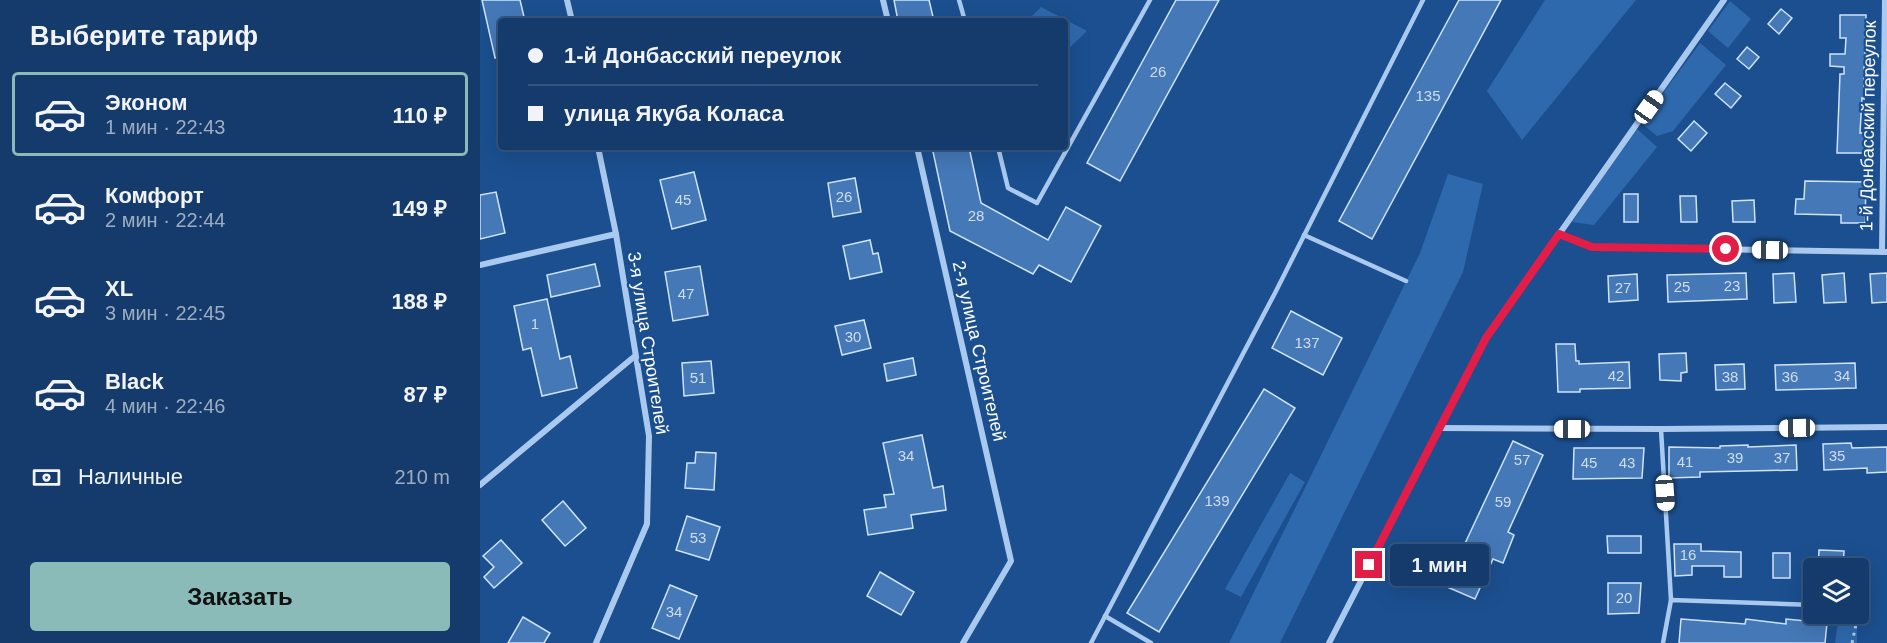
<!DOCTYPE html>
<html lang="ru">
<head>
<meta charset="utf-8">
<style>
  body { margin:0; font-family:Arial,sans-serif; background:#214673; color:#f1f3f6; height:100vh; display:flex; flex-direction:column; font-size:22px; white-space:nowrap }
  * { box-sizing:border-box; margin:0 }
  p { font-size:20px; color:#9dadc1 }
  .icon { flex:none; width:33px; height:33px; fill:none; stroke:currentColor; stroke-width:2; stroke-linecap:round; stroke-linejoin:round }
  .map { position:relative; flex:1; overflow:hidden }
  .drawer { display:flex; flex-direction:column; background:#143b6b; width:480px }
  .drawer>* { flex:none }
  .guide { position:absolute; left:18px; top:18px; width:570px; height:132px; border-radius:6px; box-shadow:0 6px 24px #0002,0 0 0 2px #33557e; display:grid; align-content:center; height:132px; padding:0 30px; background:#143b6b }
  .fabs { position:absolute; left:1323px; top:558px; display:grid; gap:12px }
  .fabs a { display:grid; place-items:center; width:66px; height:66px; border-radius:6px; background:#143b6b; box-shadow:0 6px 24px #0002,0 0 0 2px #33557e; font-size:30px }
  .end { position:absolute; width:27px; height:27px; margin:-14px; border:8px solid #e11d48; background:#fff; box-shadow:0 0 0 3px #fff }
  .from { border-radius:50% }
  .bubble { position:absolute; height:42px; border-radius:6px; background:#143b6b; box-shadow:0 6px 24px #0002,0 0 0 2px #33557e; font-size:20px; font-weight:600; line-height:42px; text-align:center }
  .car { position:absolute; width:18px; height:36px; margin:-18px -9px; border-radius:8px; box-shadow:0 0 4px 2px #0007; background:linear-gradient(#fff 24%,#345 0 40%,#fff 0 76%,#345 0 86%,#fff 0) }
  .guide b { display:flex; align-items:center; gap:21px; height:57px; font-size:22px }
  .guide b+b { border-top:2px solid #33557e }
  .guide i { width:15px; height:15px; background:#f1f3f6 }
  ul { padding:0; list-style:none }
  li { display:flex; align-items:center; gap:18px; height:84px; margin:0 12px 9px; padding:0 18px; border:3px solid transparent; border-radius:6px }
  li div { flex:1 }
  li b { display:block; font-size:22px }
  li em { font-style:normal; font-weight:600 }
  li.selected { border-color:#8bbbb9 }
  li>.icon { width:54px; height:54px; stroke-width:1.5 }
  h2 { padding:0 30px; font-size:27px; line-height:72px }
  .pay { display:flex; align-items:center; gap:15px; height:66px; padding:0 30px; font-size:22px }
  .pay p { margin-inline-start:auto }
  .cta { display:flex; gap:12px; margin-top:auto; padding:12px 30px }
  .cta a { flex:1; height:69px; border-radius:6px; background:#8bbbb9; color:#111; font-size:24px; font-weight:600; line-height:69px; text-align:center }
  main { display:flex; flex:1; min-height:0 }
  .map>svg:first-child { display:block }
  .green { fill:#2e69ad }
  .building { fill:#4478b7; stroke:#cfe3fa; stroke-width:1.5 }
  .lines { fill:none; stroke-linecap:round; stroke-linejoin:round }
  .path { stroke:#a9c9ee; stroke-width:3; stroke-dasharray:3 4.5; stroke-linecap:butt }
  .service { stroke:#a9c9ee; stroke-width:4.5 }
  .minor { stroke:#a9c9ee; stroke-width:6 }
  .route { stroke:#e11d48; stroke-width:8 }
  .labels { text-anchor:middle; stroke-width:4.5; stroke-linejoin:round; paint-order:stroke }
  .number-label { font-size:15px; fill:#d0dded }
  .street-label { font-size:18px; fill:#fff; stroke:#1b4f8f }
</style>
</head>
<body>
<main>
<section class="drawer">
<h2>Выберите тариф</h2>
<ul>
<li class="selected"><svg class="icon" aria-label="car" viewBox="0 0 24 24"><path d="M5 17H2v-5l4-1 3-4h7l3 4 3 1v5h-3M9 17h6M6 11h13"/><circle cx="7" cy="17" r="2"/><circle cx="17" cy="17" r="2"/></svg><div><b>Эконом</b><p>1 мин · 22:43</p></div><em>110 ₽</em></li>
<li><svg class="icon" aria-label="car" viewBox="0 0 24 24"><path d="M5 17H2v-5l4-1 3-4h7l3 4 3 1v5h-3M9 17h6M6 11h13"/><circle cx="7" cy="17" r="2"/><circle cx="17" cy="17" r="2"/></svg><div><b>Комфорт</b><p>2 мин · 22:44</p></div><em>149 ₽</em></li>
<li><svg class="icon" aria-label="car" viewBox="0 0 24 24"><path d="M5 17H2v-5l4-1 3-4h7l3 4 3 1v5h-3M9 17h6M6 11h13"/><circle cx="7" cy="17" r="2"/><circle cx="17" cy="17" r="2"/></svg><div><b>XL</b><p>3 мин · 22:45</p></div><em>188 ₽</em></li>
<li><svg class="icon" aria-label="car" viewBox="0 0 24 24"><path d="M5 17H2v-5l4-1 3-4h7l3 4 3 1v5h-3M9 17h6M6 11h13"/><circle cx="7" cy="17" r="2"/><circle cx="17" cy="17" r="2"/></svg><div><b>Black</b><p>4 мин · 22:46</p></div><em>87 ₽</em></li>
</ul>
<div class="pay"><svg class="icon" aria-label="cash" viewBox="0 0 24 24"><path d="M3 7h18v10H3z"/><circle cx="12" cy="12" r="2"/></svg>Наличные<p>210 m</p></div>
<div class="cta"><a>Заказать</a></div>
</section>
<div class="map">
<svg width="1407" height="643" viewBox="0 0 1407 643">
  <rect width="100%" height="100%" fill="#1b4f8f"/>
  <g class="green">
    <path d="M1065 0H1156L1042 140 1007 91Z"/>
    <path d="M1250 1 1271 19 1248 48 1228 31Z"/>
    <path d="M561 7 607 31 585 52V21H547Z"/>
    <path d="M1220 43 1246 65 1193 131 1177 136 1161 123Z"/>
    <path d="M1156 128 1177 147 1114 225 1092 222Z"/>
    <path d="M968 174 1003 184 983 272 800 643H749L940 253Z"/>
    <path d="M810 473 825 482 761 597 745 589Z"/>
    <path d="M1359 615H1377V643H1355Z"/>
  </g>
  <g class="building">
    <path d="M2 0H40L45 21H21V57L15 58Z"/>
    <path d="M414 0H449L454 21H418Z"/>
    <path d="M696 0H739L640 181 607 163Z"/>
    <path d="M979 0H1021L892 239 859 221Z"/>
    <path d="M1301 9 1312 18 1299 34 1288 24Z"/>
    <path d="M1360 15H1386L1385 54H1392V67H1384V99L1382 98 1380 133H1387L1386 153H1357L1360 74H1364V67L1350 66V54H1365L1366 38H1360Z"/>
    <path d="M1267 47 1279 57 1269 69 1257 59Z"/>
    <path d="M1245 83 1261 96 1251 108 1235 94Z"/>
    <path d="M1214 121 1227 133 1211 151 1198 139Z"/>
    <path d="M452 147H489L501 203 568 240 586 207 621 226 591 282 559 265 553 274 470 231Z"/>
    <path d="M214 172 226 220 192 229 180 180Z"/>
    <path d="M375 178 381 212 353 217 348 183Z"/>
    <path d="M1325 181 1386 182 1385 223H1361V215L1315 214 1316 199H1324Z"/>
    <path d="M16 192 25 233 0 239V195Z"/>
    <rect x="1144" y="194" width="14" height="28"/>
    <path d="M1200 196H1216L1217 222H1201Z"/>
    <path d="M1274 200 1275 222H1253L1252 201Z"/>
    <path d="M390 240 393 254 398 253 402 272 370 279 363 246Z"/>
    <path d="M115 264 120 286 71 297 67 275Z"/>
    <path d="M220 266 228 315 193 321 185 272Z"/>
    <path d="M1266 273 1267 299 1188 302 1187 275Z"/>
    <path d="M1314 273 1316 302 1294 303 1293 274Z"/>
    <path d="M1364 273 1366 302 1344 303 1342 275Z"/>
    <path d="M1407 273V302L1392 303 1390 274Z"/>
    <path d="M1157 274 1158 300 1129 302 1128 276Z"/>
    <path d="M67 299 80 359 90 356 97 388 62 396 51 348 43 350 34 306Z"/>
    <path d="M811 311 862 338 843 375 792 348Z"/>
    <path d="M384 320 391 348 362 355 355 326Z"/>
    <path d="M1076 344H1095L1096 361H1099V364L1149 362 1150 388 1100 389V392H1078Z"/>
    <path d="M1206 353 1207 372 1201 373V381L1180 380 1179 354Z"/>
    <path d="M433 358 436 375 407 381 404 364Z"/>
    <path d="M231 361 234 393 204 396 202 363Z"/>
    <path d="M1375 363 1376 388 1296 390 1295 365Z"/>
    <path d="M1264 364 1265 389 1236 390 1235 365Z"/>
    <path d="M784 389 815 408 679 632 647 613Z"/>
    <path d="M442 435 453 488 463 486 466 510 431 515 433 528 388 535 384 510 406 507 404 495 414 494 403 443Z"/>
    <path d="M1033 441 1063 455 1028 532 1034 535 1023 563 1013 559 995 599 965 586Z"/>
    <path d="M1371 443 1372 448 1407 447V472L1387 473V468L1344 470 1343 444Z"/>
    <path d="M1268 445V447L1316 445 1317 470 1220 472V477L1189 478V447L1240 448V446Z"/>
    <path d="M1094 448H1164L1162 478 1093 479Z"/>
    <path d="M216 452 236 453 234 490 205 488 207 463H215Z"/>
    <path d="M83 501 106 528 85 546 62 520Z"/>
    <path d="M207 516 240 527 229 560 196 550Z"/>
    <path d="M1127 536H1161V553H1128Z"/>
    <path d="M21 540 42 563 14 588 4 577 14 567 3 556Z"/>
    <path d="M1194 544H1221V551L1261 552V577H1244V566H1212V575L1195 576Z"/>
    <path d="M1339 550 1364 551 1363 568H1338Z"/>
    <rect x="1293" y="553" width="17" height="25"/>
    <path d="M400 572 434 592 421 615 387 596Z"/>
    <path d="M1128 583H1161L1159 613 1128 614Z"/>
    <path d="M190 585 217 596 199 639 172 628Z"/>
    <path d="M43 617 70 633 64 643H28Z"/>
    <path d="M1201 619 1265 624 1266 619 1306 624V619L1347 623 1345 643H1199Z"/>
  </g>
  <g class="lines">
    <path class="path" d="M1372 643 1378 615"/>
    <g class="service">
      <path d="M479 0 485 21"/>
      <path d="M518 147 528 188 557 203 670 0"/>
      <path d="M824 235 926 281"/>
      <path d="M1181 429 1191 600"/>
      <path d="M1378 606H1380"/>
      <path d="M625 616 671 643"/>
      <path d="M611 643 795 293 943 0"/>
      <path d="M1183 643 1191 600 1334 605"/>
    </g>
    <g class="minor">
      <path d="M87 0 92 21"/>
      <path d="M403 0 408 21"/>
      <path d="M437 147 531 561 483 643"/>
      <path d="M1079 234 1112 247 1407 252"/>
      <path d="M1402 252 1405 0"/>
      <path d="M0 265 136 234"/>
      <path d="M960 428 1181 429 1407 427"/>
      <path d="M0 485 155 356"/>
      <path d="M116 643 167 524 169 436 136 234 118 147"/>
      <path d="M849 643 1006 338 1244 0"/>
    </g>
  </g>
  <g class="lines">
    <path class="route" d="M889 565 1006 338 1079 234 1112 247 1246 249"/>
  </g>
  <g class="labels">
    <g class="number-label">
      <text x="678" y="77">26</text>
      <text x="948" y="101">135</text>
      <text x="364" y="202">26</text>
      <text x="203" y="205">45</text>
      <text x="496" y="221">28</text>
      <text x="1252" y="291">23</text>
      <text x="1202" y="292">25</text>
      <text x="1143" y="293">27</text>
      <text x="206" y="299">47</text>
      <text x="55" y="329">1</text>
      <text x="373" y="342">30</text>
      <text x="827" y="348">137</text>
      <text x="1136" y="381">42</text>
      <text x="1362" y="381">34</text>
      <text x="1250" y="382">38</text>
      <text x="1310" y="382">36</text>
      <text x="218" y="383">51</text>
      <text x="426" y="461">34</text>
      <text x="1357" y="461">35</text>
      <text x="1255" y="463">39</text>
      <text x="1302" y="463">37</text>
      <text x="1042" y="465">57</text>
      <text x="1205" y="467">41</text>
      <text x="1109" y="468">45</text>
      <text x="1147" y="468">43</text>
      <text x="737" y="506">139</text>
      <text x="1023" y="507">59</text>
      <text x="218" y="543">53</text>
      <text x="1208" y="560">16</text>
      <text x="1144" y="603">20</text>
      <text x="194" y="617">34</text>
    </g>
    <g class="street-label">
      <text transform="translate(1388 126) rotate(-89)" y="6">1-й Донбасский переулок</text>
      <text transform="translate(168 343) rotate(81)" y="6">3-я улица Строителей</text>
      <text transform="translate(499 351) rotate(77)" y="6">2-я улица Строителей</text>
    </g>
  </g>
</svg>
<div class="fabs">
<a><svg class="icon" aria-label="layers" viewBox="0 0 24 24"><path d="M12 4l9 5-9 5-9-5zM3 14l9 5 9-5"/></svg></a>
</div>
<i class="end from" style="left:1246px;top:249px"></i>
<i class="end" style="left:889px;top:565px"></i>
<div class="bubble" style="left:910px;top:544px;width:99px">1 мин</div>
<i class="car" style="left:1169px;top:107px;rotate:35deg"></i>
<i class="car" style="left:1290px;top:250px;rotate:271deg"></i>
<i class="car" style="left:1317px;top:428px;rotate:269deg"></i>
<i class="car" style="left:1092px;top:429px;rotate:270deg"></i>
<i class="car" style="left:1185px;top:493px;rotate:176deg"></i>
<div class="guide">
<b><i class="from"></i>1-й Донбасский переулок</b>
<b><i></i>улица Якуба Коласа</b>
</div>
</div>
</main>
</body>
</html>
